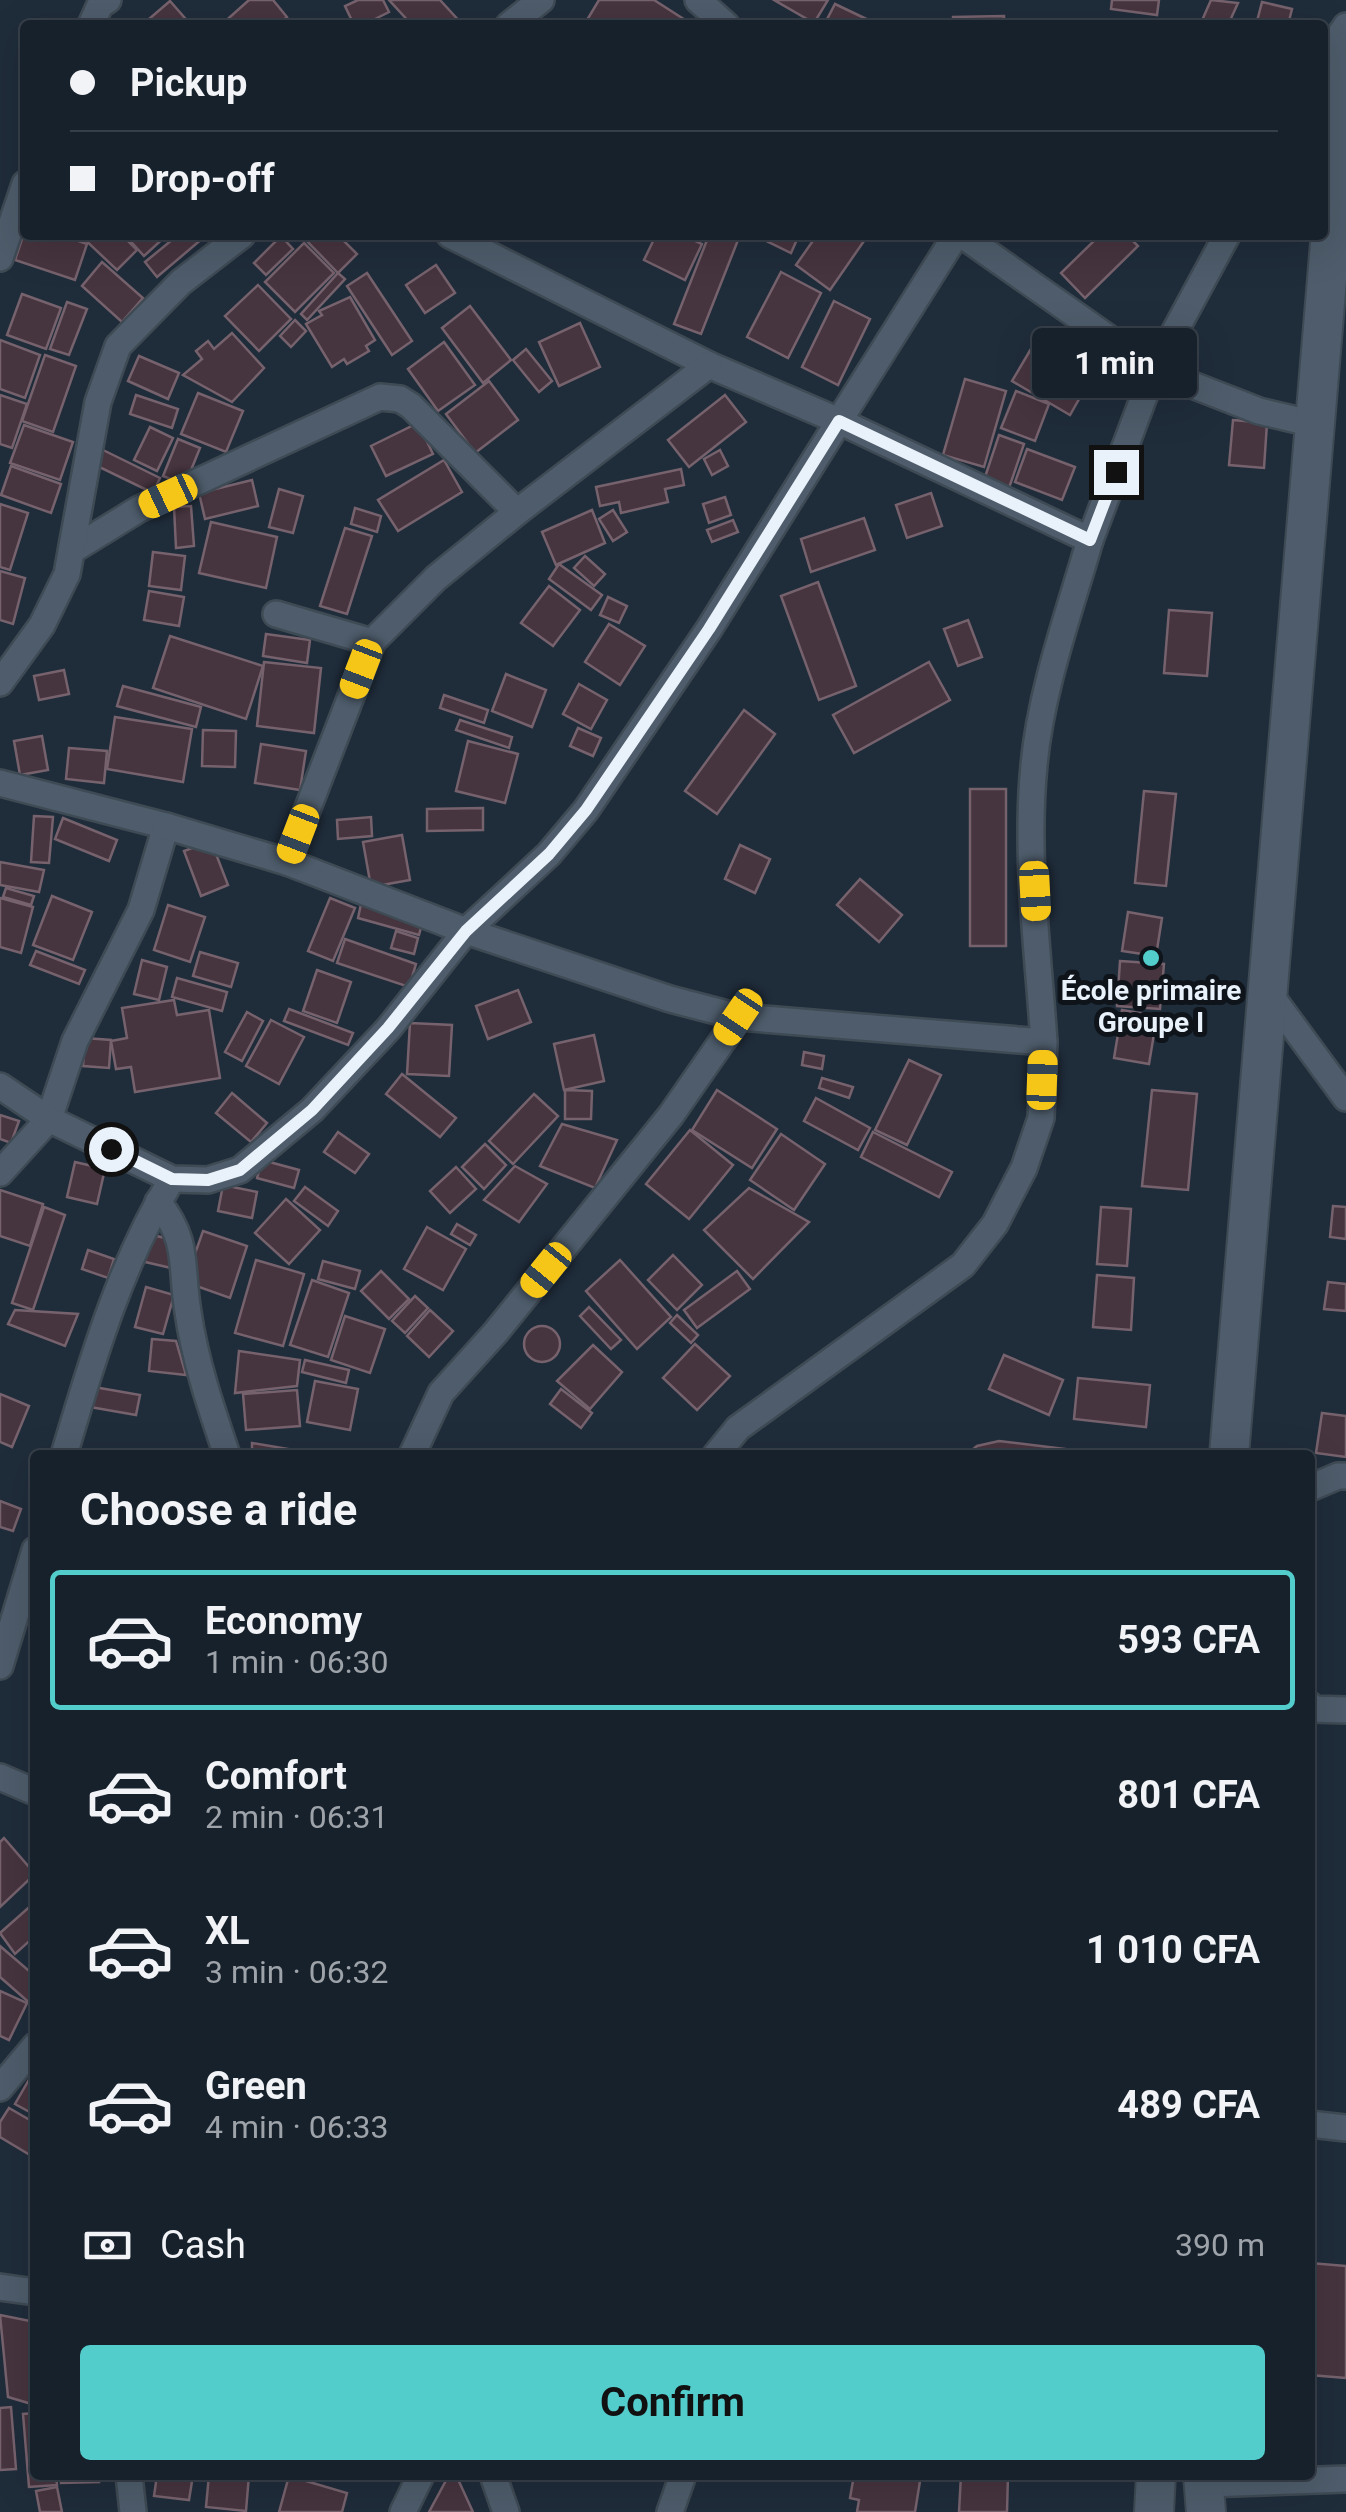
<!DOCTYPE html>
<html lang="en">
<head>
<meta charset="utf-8">
<style>
  body { margin:0; font-family:Roboto,sans-serif; background:#202934; color:#f1f3f6; height:100vh; display:flex; flex-direction:column; font-size:38px; white-space:nowrap }
  * { box-sizing:border-box; margin:0 }
  p { font-size:32px; color:#9ea3a9 }
  .icon { flex:none; width:55px; height:55px; fill:none; stroke:currentColor; stroke-width:2; stroke-linecap:round; stroke-linejoin:round }
  .map { position:relative; flex:1; overflow:hidden }
  .side { position:absolute; left:30px; top:1450px; width:1285px; height:1030px; display:flex; flex-direction:column; background:#17212c; border-radius:10px; box-shadow:0 10px 40px #0002,0 0 0 2px #363e48 }
  .side>* { flex:none }
  .top-card { position:absolute; left:20px; top:20px; width:1308px; height:220px; border-radius:10px; box-shadow:0 10px 40px #0002,0 0 0 2px #363e48; display:grid; align-content:center; height:220px; padding:0 50px; background:#17212c }
  .end { position:absolute; width:45px; height:45px; margin:-22px; border:12px solid #e9f1fa; background:#111; box-shadow:0 0 0 5px #111 }
  .from { border-radius:50% }
  .bubble { position:absolute; height:70px; border-radius:10px; background:#17212c; box-shadow:0 10px 40px #0002,0 0 0 2px #363e48; font-size:32px; font-weight:700; line-height:70px; text-align:center }
  .car { position:absolute; width:30px; height:60px; margin:-30px -15px; border-radius:12px; box-shadow:0 0 8px 2px #0007; background:linear-gradient(#f5c518 24%,#345 0 40%,#f5c518 0 76%,#345 0 86%,#f5c518 0) }
  .top-card b { display:flex; align-items:center; gap:35px; height:95px; font-size:38px }
  .top-card b+b { border-top:2px solid #363e48 }
  .top-card i { width:25px; height:25px; background:#f1f3f6 }
  ul { padding:0; list-style:none }
  li { display:flex; align-items:center; gap:30px; height:140px; margin:0 20px 15px; padding:0 30px; border:5px solid transparent; border-radius:10px }
  li div { flex:1 }
  li b { display:block; font-size:38px }
  li em { font-style:normal; font-weight:700 }
  li.current { border-color:#52cdcc }
  li>.icon { width:90px; height:90px; stroke-width:1.5 }
  h2 { padding:0 50px; font-size:45px; line-height:120px }
  .pay { display:flex; align-items:center; gap:25px; height:110px; padding:0 50px; font-size:38px }
  .pay p { margin-inline-start:auto }
  .primary-button { display:flex; gap:20px; margin-top:auto; padding:20px 50px }
  .primary-button a { flex:1; height:115px; border-radius:10px; background:#52cdcc; color:#111; font-size:40px; font-weight:700; line-height:115px; text-align:center }
  .map>svg:first-child { display:block }
  .building { fill:#46343e; stroke:#76626d; stroke-width:2.5 }
  .lines { fill:none; stroke-linecap:round; stroke-linejoin:round }
  .street-casing { stroke:#3e4a54; stroke-width:30 }
  .secondary-casing { stroke:#3e4a54; stroke-width:42 }
  .street { stroke:#4e5c6b; stroke-width:25 }
  .secondary { stroke:#4e5c6b; stroke-width:38 }
  .route { stroke:#e9f1fa; stroke-width:12 }
  .poi-dot { fill:#52cdcc; stroke:#0e141a; stroke-width:4 }
  .labels { text-anchor:middle; stroke-width:10; stroke-linejoin:round; paint-order:stroke }
  .poi-label { font-size:28px; font-weight:bold; fill:#e9f1fa; stroke:#0e141a }
</style>
</head>
<body>
<div class="map">
<svg width="1346" height="2512" viewBox="0 0 1346 2512">
  <rect width="100%" height="100%" fill="#1f2c3a"/>
  <g class="building">
    <path d="M249 0H273L287 17 278 25H221Z"/>
    <path d="M358 0H383L389 12 363 25H354L345 6Z"/>
    <path d="M389 0H440L462 24 412 25Z"/>
    <path d="M599 0H654L693 25H584Z"/>
    <path d="M774 0H828L814 23Z"/>
    <path d="M1112 0H1159L1157 15 1111 9Z"/>
    <path d="M1211 0 1238 3 1228 25H1200Z"/>
    <path d="M170 1 191 25H142Z"/>
    <path d="M1262 2 1292 9 1288 25H1256Z"/>
    <path d="M835 4 879 25H824Z"/>
    <path d="M1004 16V25H953V17Z"/>
    <path d="M25 230V235H62L87 244 75 280 15 260Z"/>
    <path d="M80 235H122L137 250 117 270Z"/>
    <path d="M125 235H167L144 256Z"/>
    <path d="M178 235H201L203 238 157 277 145 262Z"/>
    <path d="M301 235H338L357 254 338 273Z"/>
    <path d="M656 235H683L702 244 685 280 644 260Z"/>
    <path d="M709 235H740L701 334 674 324Z"/>
    <path d="M754 235H799L791 253Z"/>
    <path d="M817 235H856L864 241 830 290 796 265Z"/>
    <path d="M1100 235H1127L1138 246 1085 298 1061 273Z"/>
    <path d="M281 236 293 249 266 275 254 263Z"/>
    <path d="M304 243 334 273 295 312 265 282Z"/>
    <path d="M102 262 143 298 122 322 82 286Z"/>
    <path d="M436 265 455 293 425 313 406 285Z"/>
    <path d="M781 272 821 293 788 358 747 337Z"/>
    <path d="M338 273 345 279 307 320 301 314Z"/>
    <path d="M367 273 412 341 392 355 347 286Z"/>
    <path d="M258 285 291 319 259 351 225 316Z"/>
    <path d="M22 294 61 308 46 349 7 335Z"/>
    <path d="M350 297 375 340 366 346 369 351 347 364 344 359 332 367 306 324 322 315 319 311Z"/>
    <path d="M834 301 870 319 838 385 802 367Z"/>
    <path d="M67 302 87 309 69 355 50 349Z"/>
    <path d="M470 306 511 360 483 383 442 328Z"/>
    <path d="M295 320 306 331 291 347 280 336Z"/>
    <path d="M580 323 600 367 559 386 539 342Z"/>
    <path d="M232 333 264 368 232 402 183 375 202 359 196 351 208 341 214 349Z"/>
    <path d="M1038 337 1095 371 1070 415 1012 381Z"/>
    <path d="M0 340 40 355 25 398 0 389Z"/>
    <path d="M444 342 475 385 438 411 408 369Z"/>
    <path d="M526 349 552 381 539 392 513 360Z"/>
    <path d="M45 355 76 366 53 432 22 421Z"/>
    <path d="M139 356 179 373 168 399 128 381Z"/>
    <path d="M965 379 1006 391 984 467 943 455Z"/>
    <path d="M489 381 518 420 475 453 446 414Z"/>
    <path d="M1016 391 1049 404 1035 441 1001 428Z"/>
    <path d="M198 393 243 411 226 452 181 434Z"/>
    <path d="M0 395 27 404 12 448 0 444Z"/>
    <path d="M136 395 178 409 172 428 130 414Z"/>
    <path d="M725 395 746 422 689 467 668 440Z"/>
    <path d="M1233 420 1267 423 1264 468 1229 465Z"/>
    <path d="M418 423 433 454 386 476 371 446Z"/>
    <path d="M24 425 73 442 60 480 10 463Z"/>
    <path d="M150 427 173 438 157 471 134 460Z"/>
    <path d="M999 435 1024 444 1009 488 984 480Z"/>
    <path d="M178 439 200 448 185 485 163 476Z"/>
    <path d="M1027 449 1075 467 1062 500 1015 482Z"/>
    <path d="M103 450 160 478 153 493 95 465Z"/>
    <path d="M720 450 728 466 712 475 704 459Z"/>
    <path d="M444 460 462 492 398 531 378 500Z"/>
    <path d="M11 466 61 484 51 513 1 495Z"/>
    <path d="M681 469 684 485 665 489 668 502 621 513 619 502 600 506 596 487Z"/>
    <path d="M252 480 258 506 205 519 199 493Z"/>
    <path d="M279 489 303 496 293 533 269 527Z"/>
    <path d="M931 493 942 526 907 538 896 505Z"/>
    <path d="M725 497 731 515 709 523 703 504Z"/>
    <path d="M0 504 28 513 10 570 0 567Z"/>
    <path d="M191 506 194 546 176 548 174 507Z"/>
    <path d="M355 508 381 516 377 532 351 524Z"/>
    <path d="M592 510 605 543 556 565 542 532Z"/>
    <path d="M613 510 627 532 613 541 599 519Z"/>
    <path d="M864 518 875 550 811 572 801 539Z"/>
    <path d="M733 520 738 532 712 542 707 530Z"/>
    <path d="M211 522 277 537 266 588 199 573Z"/>
    <path d="M345 528 372 536 347 614 320 606Z"/>
    <path d="M153 552 185 556 181 590 149 586Z"/>
    <path d="M585 556 605 574 594 586 574 568Z"/>
    <path d="M559 564 602 595 591 610 549 579Z"/>
    <path d="M0 571 25 578 13 624 0 620Z"/>
    <path d="M818 582 856 686 819 700 781 596Z"/>
    <path d="M549 586 580 610 553 646 521 623Z"/>
    <path d="M149 591 184 597 179 626 144 620Z"/>
    <path d="M608 597 627 606 619 623 600 615Z"/>
    <path d="M1169 610 1212 613 1207 676 1164 673Z"/>
    <path d="M968 620 982 657 958 666 944 629Z"/>
    <path d="M609 624 645 646 620 685 585 662Z"/>
    <path d="M266 634 310 640 307 663 263 656Z"/>
    <path d="M170 636 263 666 246 719 153 688Z"/>
    <path d="M264 662 321 668 314 733 257 726Z"/>
    <path d="M929 662 950 700 854 753 833 715Z"/>
    <path d="M64 670 69 694 39 700 34 676Z"/>
    <path d="M506 674 546 690 532 727 492 711Z"/>
    <path d="M579 684 607 700 591 729 563 714Z"/>
    <path d="M123 686 201 707 196 727 117 706Z"/>
    <path d="M444 695 488 710 484 723 440 708Z"/>
    <path d="M744 710 775 734 717 814 685 791Z"/>
    <path d="M115 717 192 729 183 782 107 769Z"/>
    <path d="M460 720 512 737 509 748 456 730Z"/>
    <path d="M578 728 601 738 593 756 570 746Z"/>
    <path d="M203 730 236 731 235 767 202 766Z"/>
    <path d="M42 736 48 770 20 775 14 741Z"/>
    <path d="M468 741 518 754 505 803 456 791Z"/>
    <path d="M261 744 306 751 300 790 255 783Z"/>
    <path d="M69 748 107 751 104 783 66 779Z"/>
    <rect x="970" y="789" width="36" height="157"/>
    <path d="M1144 791 1176 794 1166 886 1135 883Z"/>
    <path d="M483 808V830L427 831V809Z"/>
    <path d="M34 816 53 817 49 863 31 862Z"/>
    <path d="M371 817 372 836 338 839 337 820Z"/>
    <path d="M63 818 117 840 109 861 55 839Z"/>
    <path d="M402 835 410 880 371 887 363 842Z"/>
    <path d="M211 841 228 885 201 896 184 851Z"/>
    <path d="M740 845 770 859 755 893 725 879Z"/>
    <path d="M0 862 44 870 39 892 0 885Z"/>
    <path d="M860 879 902 915 879 942 837 905Z"/>
    <path d="M6 888 34 896 31 905 3 897Z"/>
    <path d="M52 896 92 912 73 960 33 945Z"/>
    <path d="M0 898 33 907 21 953 0 947Z"/>
    <path d="M330 898 355 908 333 961 308 951Z"/>
    <path d="M361 904 423 920 419 935 358 918Z"/>
    <path d="M168 905 205 917 190 962 154 950Z"/>
    <path d="M1128 912 1162 918 1156 956 1122 951Z"/>
    <path d="M396 931 418 938 414 954 391 948Z"/>
    <path d="M345 939 416 964 409 987 337 963Z"/>
    <path d="M36 951 85 970 79 984 30 965Z"/>
    <path d="M200 952 238 963 231 987 193 976Z"/>
    <path d="M142 960 167 967 159 1000 134 994Z"/>
    <path d="M1120 961 1164 964 1160 1009 1117 1006Z"/>
    <path d="M317 970 351 982 337 1023 303 1011Z"/>
    <path d="M177 978 227 992 222 1011 172 997Z"/>
    <path d="M518 990 531 1022 488 1039 476 1006Z"/>
    <path d="M174 1000 177 1015 209 1010 220 1078 135 1092 131 1067 116 1069 111 1041 127 1038 122 1008Z"/>
    <path d="M289 1009 353 1033 348 1045 284 1021Z"/>
    <path d="M1122 1010 1157 1016 1149 1064 1114 1058Z"/>
    <path d="M247 1012 263 1021 242 1061 225 1052Z"/>
    <path d="M271 1020 304 1037 279 1084 246 1066Z"/>
    <path d="M410 1023 452 1025 449 1076 407 1074Z"/>
    <path d="M594 1035 604 1081 564 1090 554 1044Z"/>
    <path d="M85 1038 111 1040 109 1068 83 1066Z"/>
    <path d="M804 1052 824 1056 822 1069 802 1065Z"/>
    <path d="M909 1060 941 1075 907 1145 875 1130Z"/>
    <path d="M402 1074 456 1118 440 1137 386 1094Z"/>
    <path d="M822 1078 853 1087 849 1098 819 1088Z"/>
    <path d="M565 1090 592 1091 591 1119H565Z"/>
    <path d="M717 1090 777 1129 752 1168 692 1130Z"/>
    <path d="M1152 1090 1197 1094 1188 1190 1142 1186Z"/>
    <path d="M232 1093 267 1123 251 1142 216 1113Z"/>
    <path d="M534 1094 558 1116 513 1164 489 1141Z"/>
    <path d="M816 1098 870 1128 858 1150 804 1121Z"/>
    <path d="M0 1115 19 1121 11 1143 0 1139Z"/>
    <path d="M562 1124 617 1140 595 1188 540 1166Z"/>
    <path d="M690 1130 733 1165 689 1219 646 1184Z"/>
    <path d="M338 1132 369 1154 355 1173 324 1152Z"/>
    <path d="M873 1132 952 1172 939 1197 861 1157Z"/>
    <path d="M781 1134 825 1164 794 1210 750 1180Z"/>
    <path d="M485 1144 506 1165 484 1189 462 1167Z"/>
    <path d="M262 1160 299 1170 294 1188 257 1178Z"/>
    <path d="M75 1162 105 1169 97 1204 67 1197Z"/>
    <path d="M515 1166 547 1184 519 1222 484 1200Z"/>
    <path d="M456 1167 476 1189 450 1213 430 1191Z"/>
    <path d="M223 1185 257 1192 252 1218 218 1211Z"/>
    <path d="M305 1187 338 1211 328 1226 294 1201Z"/>
    <path d="M749 1188 809 1222 753 1279 704 1230Z"/>
    <path d="M0 1190 43 1204 30 1246 0 1236Z"/>
    <path d="M286 1199 320 1230 289 1264 255 1233Z"/>
    <path d="M1333 1206 1346 1207V1239L1330 1237Z"/>
    <path d="M44 1207 65 1215 33 1310 12 1303Z"/>
    <path d="M1101 1207 1131 1209 1127 1266 1097 1264Z"/>
    <path d="M457 1224 476 1235 470 1245 451 1234Z"/>
    <path d="M427 1227 466 1249 443 1290 404 1269Z"/>
    <path d="M203 1231 247 1246 230 1298 185 1282Z"/>
    <path d="M148 1234 178 1241 171 1268 141 1261Z"/>
    <path d="M88 1250 114 1259 108 1278 82 1269Z"/>
    <path d="M673 1255 702 1285 677 1310 648 1280Z"/>
    <path d="M256 1260 304 1274 283 1346 235 1333Z"/>
    <path d="M620 1260 671 1317 637 1349 586 1291Z"/>
    <path d="M323 1261 360 1271 355 1289 318 1279Z"/>
    <path d="M381 1271 409 1299 389 1319 361 1291Z"/>
    <path d="M737 1271 750 1289 697 1328 684 1310Z"/>
    <path d="M1097 1275 1134 1278 1131 1330 1093 1327Z"/>
    <path d="M312 1280 349 1293 328 1357 290 1345Z"/>
    <path d="M1328 1282 1346 1284V1311L1324 1309Z"/>
    <path d="M146 1287 174 1295 163 1334 135 1327Z"/>
    <path d="M415 1296 428 1308 405 1333 392 1321Z"/>
    <path d="M589 1307 621 1340 611 1349 580 1316Z"/>
    <path d="M15 1310 78 1314 65 1346 8 1324Z"/>
    <path d="M430 1310 453 1331 429 1357 407 1336Z"/>
    <path d="M677 1315 698 1335 691 1343 670 1323Z"/>
    <path d="M345 1316 385 1329 370 1373 331 1360Z"/>
    <circle cx="542" cy="1344" r="18"/>
    <path d="M152 1339 176 1341 186 1375 149 1371Z"/>
    <path d="M695 1344 730 1376 697 1410 663 1378Z"/>
    <path d="M593 1345 622 1372 590 1409 557 1381Z"/>
    <path d="M239 1351 300 1360 297 1386 235 1393Z"/>
    <path d="M1004 1355 1063 1380 1049 1415 989 1389Z"/>
    <path d="M305 1360 349 1370 346 1383 302 1372Z"/>
    <path d="M1078 1378 1150 1385 1146 1427 1074 1419Z"/>
    <path d="M315 1381 358 1389 350 1430 307 1422Z"/>
    <path d="M94 1387 140 1395 136 1415 90 1407Z"/>
    <path d="M561 1389 592 1413 581 1428 550 1404Z"/>
    <path d="M297 1390 300 1426 246 1430 243 1394Z"/>
    <path d="M0 1394 29 1406 12 1447 0 1442Z"/>
    <path d="M1322 1413 1346 1416V1457L1316 1453Z"/>
    <path d="M999 1441 1114 1455H966L977 1446Z"/>
    <path d="M252 1443 306 1452V1455H252Z"/>
    <path d="M0 1501 21 1509 13 1531 0 1527Z"/>
    <path d="M4 1838 35 1874 0 1907V1842Z"/>
    <path d="M35 1902V1936L15 1954 0 1933Z"/>
    <path d="M0 1946 35 1976 33 2006 0 1977Z"/>
    <path d="M0 1991 27 2003 9 2040 0 2036Z"/>
    <path d="M34 2071 35 2072V2115L15 2104Z"/>
    <path d="M9 2108 35 2123V2158L0 2137V2122Z"/>
    <path d="M1310 2263 1346 2266V2378L1310 2375Z"/>
    <path d="M0 2315 35 2322V2405L8 2397Z"/>
    <path d="M11 2407 16 2469 0 2470V2408Z"/>
    <path d="M35 2413V2475H56L57 2485 29 2487 23 2414Z"/>
    <path d="M61 2475H99V2482L61 2483Z"/>
    <path d="M157 2475H193L189 2500 154 2496Z"/>
    <path d="M209 2475H249L246 2511 206 2507Z"/>
    <path d="M449 2475H456L473 2512H429Z"/>
    <path d="M854 2475H921L915 2512H857L859 2500 850 2498Z"/>
    <path d="M961 2475H1008L1007 2512H959Z"/>
    <path d="M289 2476 347 2493 342 2512H279Z"/>
    <path d="M57 2487 62 2512H40L36 2491Z"/>
  </g>
  <g class="lines">
    <g class="street-casing">
      <g id="street">
        <path d="M698 0 726 25"/>
        <path d="M91 25 100 5 108 0"/>
        <path d="M509 25 541 0"/>
        <path d="M1322 61 1346 26"/>
        <path d="M956 235 839 421 1090 540 1154 370 962 235"/>
        <path d="M1227 235 1154 370 1259 411 1314 424"/>
        <path d="M0 258 25 184"/>
        <path d="M74 549 139 509 380 397 400 399 411 406 517 512"/>
        <path d="M276 614 372 642"/>
        <path d="M0 683 42 625 67 574 98 402 118 346 181 282 242 235"/>
        <path d="M0 783 166 826 141 910 75 1041 49 1119 0 1173"/>
        <path d="M166 826 287 862"/>
        <path d="M1268 992 1346 1098"/>
        <path d="M1044 1042C1038 950 1025 856 1034 765 1041 689 1069 613 1090 540"/>
        <path d="M0 1086 49 1119 172 1179 208 1180 240 1170 312 1110 389 1028 466 931 549 854 586 810 709 629 839 421 709 365 450 235"/>
        <path d="M158 1202C190 1242 180 1265 188 1312 195 1361 211 1408 227 1455"/>
        <path d="M64 1455C92 1361 120 1264 172 1179"/>
        <path d="M412 1455 441 1393 496 1332 671 1115 739 1017 670 999 466 931 287 862 372 642 436 578 517 512 709 365"/>
        <path d="M716 1455 738 1428 963 1265 995 1224 1024 1168 1041 1118 1044 1042 739 1017"/>
        <path d="M1310 1488 1338 1476H1346"/>
        <path d="M0 1666 35 1550"/>
        <path d="M1310 1705 1311 1709 1346 1710"/>
        <path d="M0 1777 35 1792"/>
        <path d="M0 2088 35 2046"/>
        <path d="M1310 2124 1346 2128"/>
        <path d="M0 2287 35 2292"/>
        <path d="M129 2475 133 2512"/>
        <path d="M493 2475 506 2512"/>
        <path d="M1206 2484 1346 2479"/>
        <path d="M403 2512 421 2475"/>
        <path d="M670 2512 683 2475"/>
      </g>
    </g>
    <g class="secondary-casing">
      <g id="secondary">
        <path d="M1229 1455 1346 51"/>
        <path d="M1203 2475 1206 2512"/>
        <path d="M1154 2512 1156 2475"/>
      </g>
    </g>
    <use href="#street" class="street"/>
    <use href="#secondary" class="secondary"/>
  </g>
  <g class="lines">
    <path class="route" d="M111 1149 172 1179 208 1180 240 1170 312 1110 388 1028 466 931 549 854 586 810 709 629 839 421 1090 540 1116 472"/>
  </g>
  <circle class="poi-dot" cx="1151" cy="958" r="10"/>
  <g class="labels">
    <g class="poi-label">
      <text x="1151" y="1000">École primaire<tspan x="1151" dy="32">Groupe I</tspan></text>
    </g>
  </g>
</svg>
<i class="end from" style="left:111px;top:1149px"></i>
<i class="end" style="left:1116px;top:472px"></i>
<div class="bubble" style="left:1032px;top:328px;width:165px">1 min</div>
<i class="car" style="left:168px;top:496px;rotate:245deg"></i>
<i class="car" style="left:361px;top:669px;rotate:201deg"></i>
<i class="car" style="left:298px;top:834px;rotate:201deg"></i>
<i class="car" style="left:1035px;top:891px;rotate:177deg"></i>
<i class="car" style="left:738px;top:1017px;rotate:214deg"></i>
<i class="car" style="left:1042px;top:1080px;rotate:2deg"></i>
<i class="car" style="left:546px;top:1270px;rotate:219deg"></i>
<div class="top-card">
<b><i class="from"></i>Pickup</b>
<b><i></i>Drop-off</b>
</div>
<section class="side">
<h2>Choose a ride</h2>
<ul>
<li class="current"><svg class="icon" aria-label="car" viewBox="0 0 24 24"><path d="M5 17H2v-5l4-1 3-4h7l3 4 3 1v5h-3M9 17h6M6 11h13"/><circle cx="7" cy="17" r="2"/><circle cx="17" cy="17" r="2"/></svg><div><b>Economy</b><p>1 min · 06:30</p></div><em>593 CFA</em></li>
<li><svg class="icon" aria-label="car" viewBox="0 0 24 24"><path d="M5 17H2v-5l4-1 3-4h7l3 4 3 1v5h-3M9 17h6M6 11h13"/><circle cx="7" cy="17" r="2"/><circle cx="17" cy="17" r="2"/></svg><div><b>Comfort</b><p>2 min · 06:31</p></div><em>801 CFA</em></li>
<li><svg class="icon" aria-label="car" viewBox="0 0 24 24"><path d="M5 17H2v-5l4-1 3-4h7l3 4 3 1v5h-3M9 17h6M6 11h13"/><circle cx="7" cy="17" r="2"/><circle cx="17" cy="17" r="2"/></svg><div><b>XL</b><p>3 min · 06:32</p></div><em>1 010 CFA</em></li>
<li><svg class="icon" aria-label="car" viewBox="0 0 24 24"><path d="M5 17H2v-5l4-1 3-4h7l3 4 3 1v5h-3M9 17h6M6 11h13"/><circle cx="7" cy="17" r="2"/><circle cx="17" cy="17" r="2"/></svg><div><b>Green</b><p>4 min · 06:33</p></div><em>489 CFA</em></li>
</ul>
<div class="pay"><svg class="icon" aria-label="cash" viewBox="0 0 24 24"><path d="M3 7h18v10H3z"/><circle cx="12" cy="12" r="2"/></svg>Cash<p>390 m</p></div>
<div class="primary-button"><a>Confirm</a></div>
</section>
</div>
</body>
</html>
